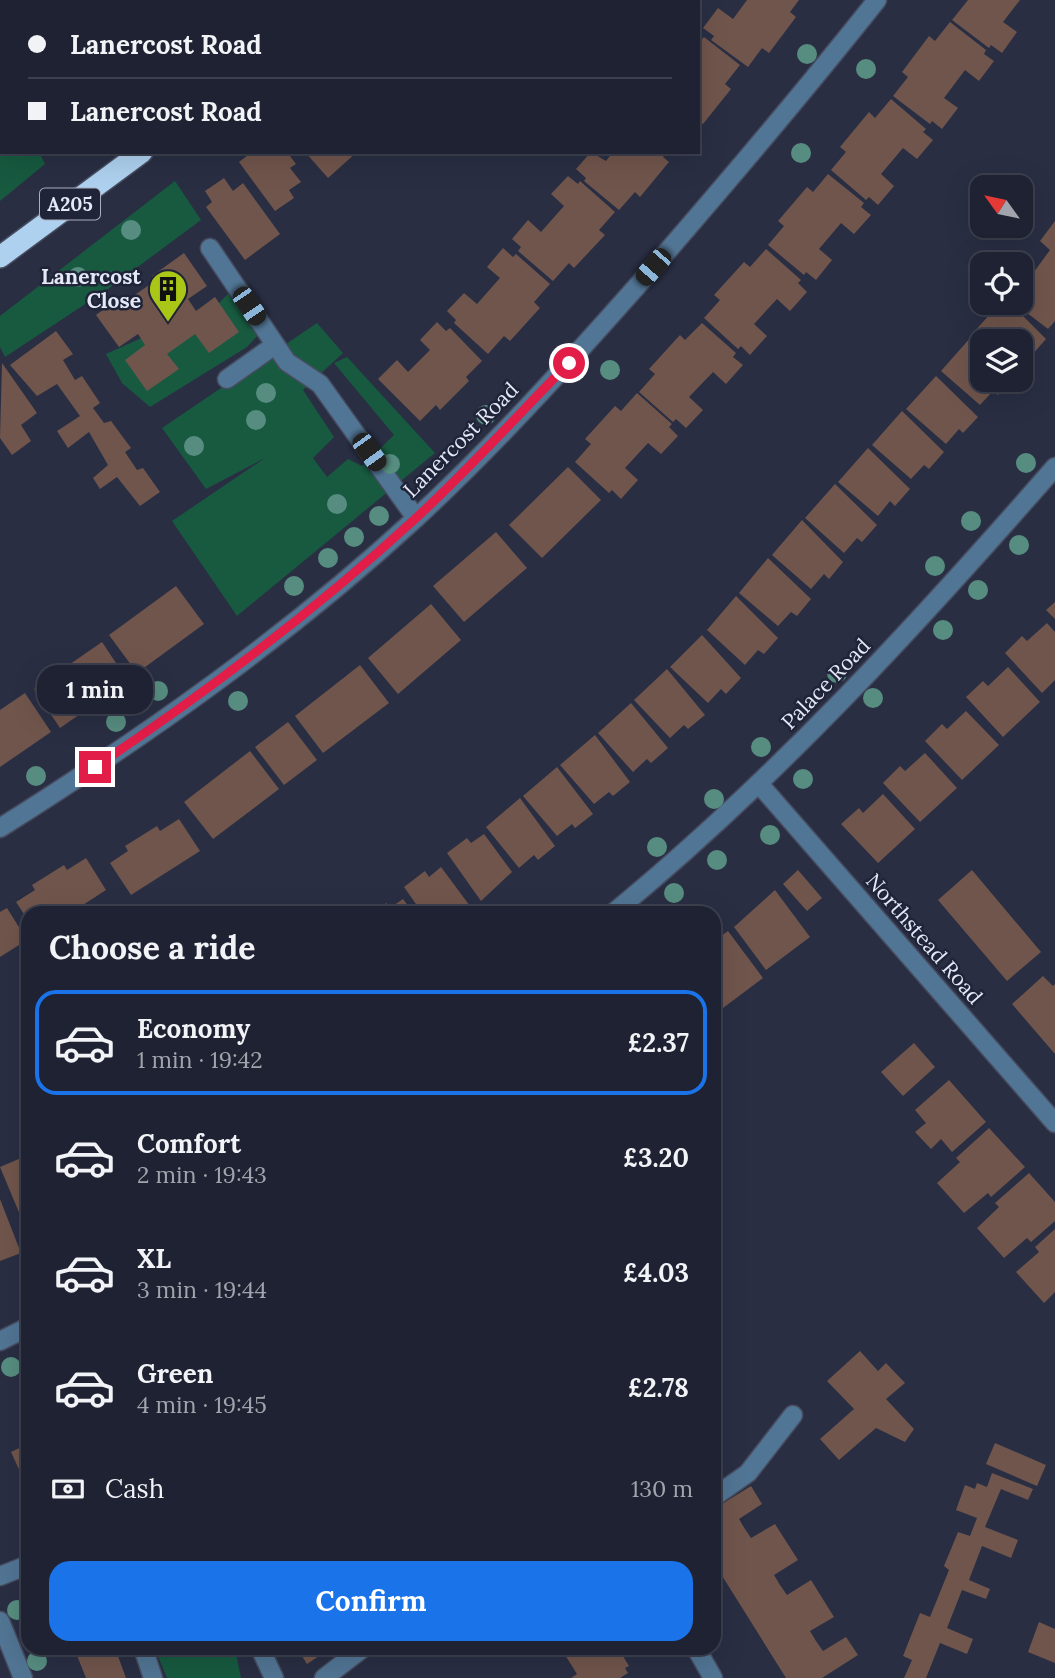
<!DOCTYPE html>
<html lang="en">
<head>
<meta charset="utf-8">
<style>
  body { margin:0; font-family:Lora,serif; background:#2c2f3e; color:#f1f3f6; height:100vh; display:flex; flex-direction:column; font-size:26px; white-space:nowrap }
  * { box-sizing:border-box; margin:0 }
  p { font-size:23px; color:#a1a4ac }
  .icon { flex:none; width:38px; height:38px; fill:none; stroke:currentColor; stroke-width:2; stroke-linecap:round; stroke-linejoin:round }
  .map { position:relative; flex:1; overflow:hidden }
  .side { position:absolute; left:21px; top:906px; width:700px; height:749px; display:flex; flex-direction:column; background:#1f2232; border-radius:21px; box-shadow:0 7px 28px #0002,0 0 0 2px #3c3f4d }
  .side>* { flex:none }
  .hud { position:absolute; left:0px; top:0px; width:700px; height:154px; box-shadow:0 7px 28px #0002,0 0 0 2px #3c3f4d; display:grid; align-content:center; height:154px; padding:0 28px; background:#1f2232 }
  .needle { width:46px; rotate:303deg }
  .controls { position:absolute; left:970px; top:175px; display:grid; gap:14px }
  .controls a { display:grid; place-items:center; width:63px; height:63px; border-radius:14px; background:#1f2232; box-shadow:0 7px 28px #0002,0 0 0 2px #3c3f4d; font-size:35px }
  .end { position:absolute; width:32px; height:32px; margin:-16px; border:9px solid #e11d48; background:#fff; box-shadow:0 0 0 4px #fff }
  .from { border-radius:50% }
  .bubble { position:absolute; height:49px; border-radius:21px; background:#1f2232; box-shadow:0 7px 28px #0002,0 0 0 2px #3c3f4d; font-size:23px; font-weight:700; line-height:49px; text-align:center }
  .car { position:absolute; width:21px; height:42px; margin:-21px -10px; border-radius:9px; box-shadow:0 0 5px 2px #0007; background:linear-gradient(#222 24%,#8ab4d8 0 40%,#222 0 76%,#8ab4d8 0 86%,#222 0) }
  .hud b { display:flex; align-items:center; gap:24px; height:66px; font-size:26px }
  .hud b+b { border-top:2px solid #3c3f4d }
  .hud i { width:18px; height:18px; background:#f1f3f6 }
  ul { padding:0; list-style:none }
  li { display:flex; align-items:center; gap:21px; height:105px; margin:0 14px 10px; padding:0 14px; border:4px solid transparent; border-radius:21px }
  li div { flex:1 }
  li b { display:block; font-size:26px }
  li em { font-style:normal; font-weight:700 }
  li.active { border-color:#1a73e8 }
  li>.icon { width:63px; height:63px; stroke-width:1.5 }
  h2 { padding:0 28px; font-size:32px; line-height:84px }
  .pay { display:flex; align-items:center; gap:18px; height:77px; padding:0 28px; font-size:26px }
  .pay p { margin-inline-start:auto }
  .action { display:flex; gap:14px; margin-top:auto; padding:14px 28px }
  .action a { flex:1; height:80px; border-radius:21px; background:#1a73e8; color:#fff; font-size:28px; font-weight:700; line-height:80px; text-align:center }
  .map>svg:first-child { display:block }
  .green { fill:#175a40 }
  .building { fill:#70554c }
  .lines { fill:none; stroke-linecap:round; stroke-linejoin:round }
  .minor-casing { stroke:#474c60; stroke-width:21 }
  .highway-casing { stroke:#474c60; stroke-width:24 }
  .minor { stroke:#517594; stroke-width:18 }
  .highway { stroke:#aed1ef; stroke-width:21 }
  .tree { fill:#578d80 }
  .route { stroke:#e11d48; stroke-width:9 }
  .labels { text-anchor:middle; stroke-width:5; stroke-linejoin:round; paint-order:stroke }
  .shield { fill:#1f2438; stroke:#aaaebe; stroke-width:2 }
  .shield-label { font-size:19px; font-weight:bold; fill:#e5e9f7 }
  .poi-label { font-size:21px; font-weight:bold; fill:#e5e9f7; stroke:#1f2438; text-anchor:end }
  .street-label { font-size:21px; fill:#e5e9f7; stroke:#1f2438 }
</style>
</head>
<body>
<div class="map">
<svg width="1055" height="1678" viewBox="0 0 1055 1678">
  <rect width="100%" height="100%" fill="#292e43"/>
  <g class="green">
    <path d="M0 85 2 152H39L45 164 0 201Z"/>
    <path d="M175 181 201 220 108 289 5 357 0 347V316Z"/>
    <path d="M228 294 259 334 247 347 150 407 122 383 106 354 219 303Z"/>
    <path d="M317 323 343 353 303 390 334 437 313 458 327 477 348 459 362 466 394 435 334 363 347 357 435 453 237 616 172 521 265 458 206 489 162 428Z"/>
    <path d="M155 1649H235L241 1678H167Z"/>
  </g>
  <g class="building">
    <path d="M747 0H799L790 12 796 17 769 53 762 48 748 67 711 40 714 36 703 28 718 8 733 19Z"/>
    <path d="M968 0H1020L1003 22 1017 32 1002 53 991 45 989 48 952 20Z"/>
    <path d="M950 22 986 50 984 54 994 61 979 81 965 70 944 98 958 108 942 129 932 121 930 124 893 96 908 77 902 72 929 36 935 41Z"/>
    <path d="M704 37 740 65 725 84 731 89 703 124 698 121V38L701 40Z"/>
    <path d="M891 99 926 129 923 132 933 140 917 159 903 148 881 174 894 186 878 205 869 197 866 200 831 170 846 152 840 147 869 112 875 118Z"/>
    <path d="M252 152H287L296 164 290 168 301 182 289 190 294 198 275 211 239 162Z"/>
    <path d="M305 152H357L328 178Z"/>
    <path d="M591 152 606 161 613 152H667L663 157 669 162 640 197 635 192 619 210 584 181 586 178 576 169Z"/>
    <path d="M828 174 864 203 861 207 871 215 854 234 841 223 819 249 832 260 816 280 806 272 804 275 768 245 784 226 778 221 807 187 813 192Z"/>
    <path d="M568 176 578 184 580 181 615 212 599 230 605 235 574 268 569 263 553 281 518 251 521 247 512 239 528 220 541 232 564 206 551 194Z"/>
    <path d="M224 178 233 191 243 183 280 234 245 260 206 207 212 202 205 191Z"/>
    <path d="M1055 221V321L1048 329 1014 303H1020V267L1031 276 1050 250 1040 241Z"/>
    <path d="M503 248 513 257 516 254 550 284 534 302 540 308 510 341 504 336 488 354 454 323 456 320 447 311 464 293 477 304 500 278 487 267Z"/>
    <path d="M766 249 801 280 798 283 807 292 790 311 777 299 754 324 767 336 750 355 741 346 738 349 704 318 720 300 714 295 744 262 750 267Z"/>
    <path d="M184 253 207 286 188 299 196 311 215 297 239 332 209 353 195 334 167 354 179 369 147 391 125 360 145 345 138 334 119 347 96 315 122 296 123 303 155 281 152 276Z"/>
    <path d="M1000 303H1010L1046 339 1031 356 1027 352 1020 359V341H985L974 332Z"/>
    <path d="M437 322 446 331 450 328 482 361 466 377 469 381 440 410 436 405 420 421 378 379 397 360 408 372 430 350 420 340Z"/>
    <path d="M702 323 736 353 733 357 743 365 726 384 713 372 689 397 703 410 686 428 676 419 673 422 639 392 655 374 649 369 680 335 685 340Z"/>
    <path d="M56 331 73 354 63 360 75 380 82 376 100 403 93 408 104 423 111 421 131 448 125 452 137 470 143 468 160 492 140 506 117 477 100 489 93 478 108 465 89 432 68 448 57 431 80 416 57 384 37 396 10 365Z"/>
    <path d="M971 337 982 346V380H1012L998 395 993 391 980 405 941 371Z"/>
    <path d="M2 363 37 413 21 425 31 441 12 455 0 438Z"/>
    <path d="M936 376 978 417 963 433 959 429 946 444 906 409Z"/>
    <path d="M637 393 672 424 669 427 678 436 661 454 648 443 625 468 638 480 621 499 612 490 609 493 575 462 591 444 585 439 615 406 621 411Z"/>
    <path d="M902 411 944 452 929 469 924 465 911 479 872 445Z"/>
    <path d="M868 448 910 489 895 506 890 501 878 516 838 482Z"/>
    <path d="M568 467 601 500 542 558 509 525Z"/>
    <path d="M835 484 877 525 862 542 857 538 844 553 805 518Z"/>
    <path d="M802 520 843 562 829 579 824 574 811 589 772 555Z"/>
    <path d="M496 532 527 568 464 622 433 586Z"/>
    <path d="M768 558 811 599 797 616 791 612 778 626 739 593Z"/>
    <path d="M176 586 204 624 137 673 109 635Z"/>
    <path d="M736 596 778 638 764 654 758 650 745 665 707 630Z"/>
    <path d="M1055 602V619L1046 610Z"/>
    <path d="M431 604 461 640 398 694 368 658Z"/>
    <path d="M1047 623 1055 632V680L1042 693 1005 653 1022 636 1027 641Z"/>
    <path d="M702 635 741 678 726 694 721 689 708 703 670 667Z"/>
    <path d="M102 642 128 681 60 728 34 689Z"/>
    <path d="M360 665 389 703 323 753 295 716Z"/>
    <path d="M1008 667 1040 702 1003 737 966 697 983 681 988 686Z"/>
    <path d="M667 669 705 715 688 729 684 725 670 738 634 700Z"/>
    <path d="M25 693 51 732 0 767V710Z"/>
    <path d="M631 703 668 748 651 763 647 759 633 772 598 733Z"/>
    <path d="M966 711 999 745 962 780 925 741 942 724 947 729Z"/>
    <path d="M288 722 317 760 284 785 255 747Z"/>
    <path d="M595 735 630 782 613 796 609 792 594 804 560 765Z"/>
    <path d="M250 751 279 789 213 839 184 802Z"/>
    <path d="M925 753 957 788 920 822 883 783 900 766 905 771Z"/>
    <path d="M557 767 593 814 575 828 572 824 557 836 523 796Z"/>
    <path d="M883 794 915 829 878 863 841 824 859 808 863 813Z"/>
    <path d="M520 798 555 846 538 860 534 855 519 868 486 827Z"/>
    <path d="M179 819 200 851 131 895 110 863 128 851 125 846 157 826 160 831Z"/>
    <path d="M484 834 512 872 481 901 447 853 467 838 471 843Z"/>
    <path d="M86 858 106 890 69 914H28V920L16 902 35 890 32 885 64 865 67 870Z"/>
    <path d="M441 867 470 906 460 914H423L404 887 425 871 429 877Z"/>
    <path d="M798 870 822 898 807 911 783 884Z"/>
    <path d="M972 870 1041 952 1007 981 938 900Z"/>
    <path d="M775 890 810 937 766 970 734 927Z"/>
    <path d="M403 899 414 914H372L386 903 390 908Z"/>
    <path d="M7 908 27 940 0 957V912Z"/>
    <path d="M728 931 763 978 719 1011 714 1004V941Z"/>
    <path d="M1043 976 1053 986 1055 984V1054L1012 1004Z"/>
    <path d="M914 1043 935 1067 903 1096 881 1072Z"/>
    <path d="M949 1080 986 1122 952 1152 941 1139 931 1149 915 1132 926 1123 915 1110Z"/>
    <path d="M989 1128 1025 1167 991 1197 988 1193 964 1213 937 1183 960 1162 956 1158Z"/>
    <path d="M28 1155V1234L0 1167Z"/>
    <path d="M1029 1173 1055 1202V1221L1031 1242 1027 1238 1004 1258 977 1228 999 1207 995 1203Z"/>
    <path d="M0 1199 21 1253 0 1261Z"/>
    <path d="M1055 1229V1292L1044 1303 1016 1272 1039 1252 1035 1247Z"/>
    <path d="M860 1351 878 1371 886 1363 905 1383 886 1399 914 1429 905 1442 876 1428 839 1460 820 1439 854 1409 827 1381Z"/>
    <path d="M995 1443 1046 1465 1037 1486 986 1464Z"/>
    <path d="M28 1444V1489L11 1452Z"/>
    <path d="M714 1467 724 1482 714 1489Z"/>
    <path d="M992 1473 1033 1489 1028 1500 1001 1489 985 1527 1018 1540 1011 1558 982 1546 969 1580 990 1589 986 1599 962 1590 947 1628 973 1639 967 1654 940 1643 926 1678H904L912 1660 903 1656 920 1613 930 1617 949 1570 944 1566 958 1532 970 1536 977 1518 956 1510 965 1485 975 1489 977 1483 987 1487Z"/>
    <path d="M751 1486 762 1504 739 1519 745 1529 751 1538 775 1524 798 1560 774 1575 780 1585 787 1595 811 1580 834 1617 810 1631 816 1641 823 1651 846 1637 858 1655 822 1678H786L714 1563V1509Z"/>
    <path d="M1039 1622 1055 1629V1663L1028 1652Z"/>
    <path d="M74 1648H115L126 1678H86Z"/>
    <path d="M297 1648H331L307 1664Z"/>
    <path d="M548 1648H618L629 1666 625 1668 628 1673 620 1678H571L577 1674 562 1650 553 1656Z"/>
  </g>
  <g class="lines">
    <g class="minor-casing">
      <g id="minor">
        <path d="M210 248 287 362 320 384 416 518"/>
        <path d="M227 379 275 345"/>
        <path d="M760 785 1055 1123"/>
        <path d="M0 828C146 736 288 636 415 519 494 446 567 365 638 285 720 191 800 97 877 0"/>
        <path d="M612 914C775 780 917 625 1055 467"/>
        <path d="M0 1341 28 1327"/>
        <path d="M714 1497 748 1473 793 1415"/>
        <path d="M0 1576 28 1565"/>
        <path d="M0 1621 23 1678"/>
        <path d="M143 1648 153 1678"/>
        <path d="M260 1648 274 1678"/>
        <path d="M696 1648 713 1678"/>
        <path d="M324 1678 363 1648"/>
      </g>
    </g>
    <g class="highway-casing">
      <g id="highway">
        <path d="M305 2 307 0"/>
        <path d="M0 257 142 152"/>
      </g>
    </g>
    <use href="#minor" class="minor"/>
    <use href="#highway" class="highway"/>
  </g>
  <g class="tree">
    <circle cx="807" cy="54" r="10"/>
    <circle cx="866" cy="69" r="10"/>
    <circle cx="801" cy="153" r="10"/>
    <circle cx="131" cy="230" r="10"/>
    <circle cx="78" cy="277" r="10"/>
    <circle cx="610" cy="370" r="10"/>
    <circle cx="266" cy="393" r="10"/>
    <circle cx="486" cy="415" r="10"/>
    <circle cx="256" cy="420" r="10"/>
    <circle cx="194" cy="446" r="10"/>
    <circle cx="1026" cy="463" r="10"/>
    <circle cx="390" cy="464" r="10"/>
    <circle cx="337" cy="504" r="10"/>
    <circle cx="379" cy="516" r="10"/>
    <circle cx="971" cy="521" r="10"/>
    <circle cx="354" cy="537" r="10"/>
    <circle cx="1019" cy="545" r="10"/>
    <circle cx="328" cy="558" r="10"/>
    <circle cx="935" cy="566" r="10"/>
    <circle cx="294" cy="586" r="10"/>
    <circle cx="978" cy="590" r="10"/>
    <circle cx="943" cy="630" r="10"/>
    <circle cx="837" cy="673" r="10"/>
    <circle cx="158" cy="691" r="10"/>
    <circle cx="873" cy="698" r="10"/>
    <circle cx="238" cy="701" r="10"/>
    <circle cx="116" cy="722" r="10"/>
    <circle cx="761" cy="747" r="10"/>
    <circle cx="36" cy="776" r="10"/>
    <circle cx="803" cy="779" r="10"/>
    <circle cx="714" cy="799" r="10"/>
    <circle cx="770" cy="835" r="10"/>
    <circle cx="657" cy="847" r="10"/>
    <circle cx="717" cy="860" r="10"/>
    <circle cx="674" cy="893" r="10"/>
    <circle cx="11" cy="1367" r="10"/>
    <circle cx="17" cy="1610" r="10"/>
    <circle cx="37" cy="1661" r="10"/>
  </g>
  <g class="lines">
    <path class="route" d="M95 767C207 692 316 610 415 519 469 469 518 415 569 363"/>
  </g>
  <defs>
    <g id="building-pin" transform="scale(2.0125)"><path d="M0 17L-7.5 6A9.5 9.5 0 1 1 7.5 6Z" fill="#aac717" stroke="#1f2438"/><path d="M-4-6H4V6H1V3H-1V6H-4ZM-2.5-4.3h1.7v1.8h-1.7ZM.8-4.3h1.7v1.8H.8ZM-2.5-1h1.7V.8h-1.7ZM.8-1h1.7V.8H.8Z" fill="#111"/></g>
  </defs>
  <g fill-rule="evenodd">
    <use href="#building-pin" x="168" y="289"/>
  </g>
  <g class="labels">
    <rect class="shield" x="40" y="188.5" width="60" height="31" rx="5"/>
    <g class="shield-label">
      <text x="70" y="211">A205</text>
    </g>
    <g class="poi-label">
      <text x="141" y="284">Lanercost<tspan x="141" dy="24">Close</tspan></text>
    </g>
    <g class="street-label">
      <text transform="translate(461 440) rotate(-45)" y="7">Lanercost Road</text>
      <text transform="translate(826 684) rotate(-46)" y="7">Palace Road</text>
      <text transform="translate(924 939) rotate(49)" y="7">Northstead Road</text>
    </g>
  </g>
</svg>
<div class="controls">
<a><svg class="needle" viewBox="-14 -14 28 28"><path d="M0-13l5 13h-10z" fill="#e53935"/><path d="M0 13l5-13h-10z" fill="#a1a4ac"/></svg></a>
<a><svg class="icon" aria-label="locate" viewBox="0 0 24 24"><circle cx="12" cy="12" r="6"/><path d="M12 2v4M12 18v4M2 12h4M18 12h4"/></svg></a>
<a><svg class="icon" aria-label="layers" viewBox="0 0 24 24"><path d="M12 4l9 5-9 5-9-5zM3 14l9 5 9-5"/></svg></a>
</div>
<i class="end from" style="left:569px;top:363px"></i>
<i class="end" style="left:95px;top:767px"></i>
<div class="bubble" style="left:37px;top:665px;width:116px">1 min</div>
<i class="car" style="left:653px;top:267px;rotate:221deg"></i>
<i class="car" style="left:249px;top:306px;rotate:146deg"></i>
<i class="car" style="left:369px;top:452px;rotate:144deg"></i>
<div class="hud">
<b><i class="from"></i>Lanercost Road</b>
<b><i></i>Lanercost Road</b>
</div>
<section class="side">
<h2>Choose a ride</h2>
<ul>
<li class="active"><svg class="icon" aria-label="car" viewBox="0 0 24 24"><path d="M5 17H2v-5l4-1 3-4h7l3 4 3 1v5h-3M9 17h6M6 11h13"/><circle cx="7" cy="17" r="2"/><circle cx="17" cy="17" r="2"/></svg><div><b>Economy</b><p>1 min · 19:42</p></div><em>£2.37</em></li>
<li><svg class="icon" aria-label="car" viewBox="0 0 24 24"><path d="M5 17H2v-5l4-1 3-4h7l3 4 3 1v5h-3M9 17h6M6 11h13"/><circle cx="7" cy="17" r="2"/><circle cx="17" cy="17" r="2"/></svg><div><b>Comfort</b><p>2 min · 19:43</p></div><em>£3.20</em></li>
<li><svg class="icon" aria-label="car" viewBox="0 0 24 24"><path d="M5 17H2v-5l4-1 3-4h7l3 4 3 1v5h-3M9 17h6M6 11h13"/><circle cx="7" cy="17" r="2"/><circle cx="17" cy="17" r="2"/></svg><div><b>XL</b><p>3 min · 19:44</p></div><em>£4.03</em></li>
<li><svg class="icon" aria-label="car" viewBox="0 0 24 24"><path d="M5 17H2v-5l4-1 3-4h7l3 4 3 1v5h-3M9 17h6M6 11h13"/><circle cx="7" cy="17" r="2"/><circle cx="17" cy="17" r="2"/></svg><div><b>Green</b><p>4 min · 19:45</p></div><em>£2.78</em></li>
</ul>
<div class="pay"><svg class="icon" aria-label="cash" viewBox="0 0 24 24"><path d="M3 7h18v10H3z"/><circle cx="12" cy="12" r="2"/></svg>Cash<p>130 m</p></div>
<div class="action"><a>Confirm</a></div>
</section>
</div>
</body>
</html>
